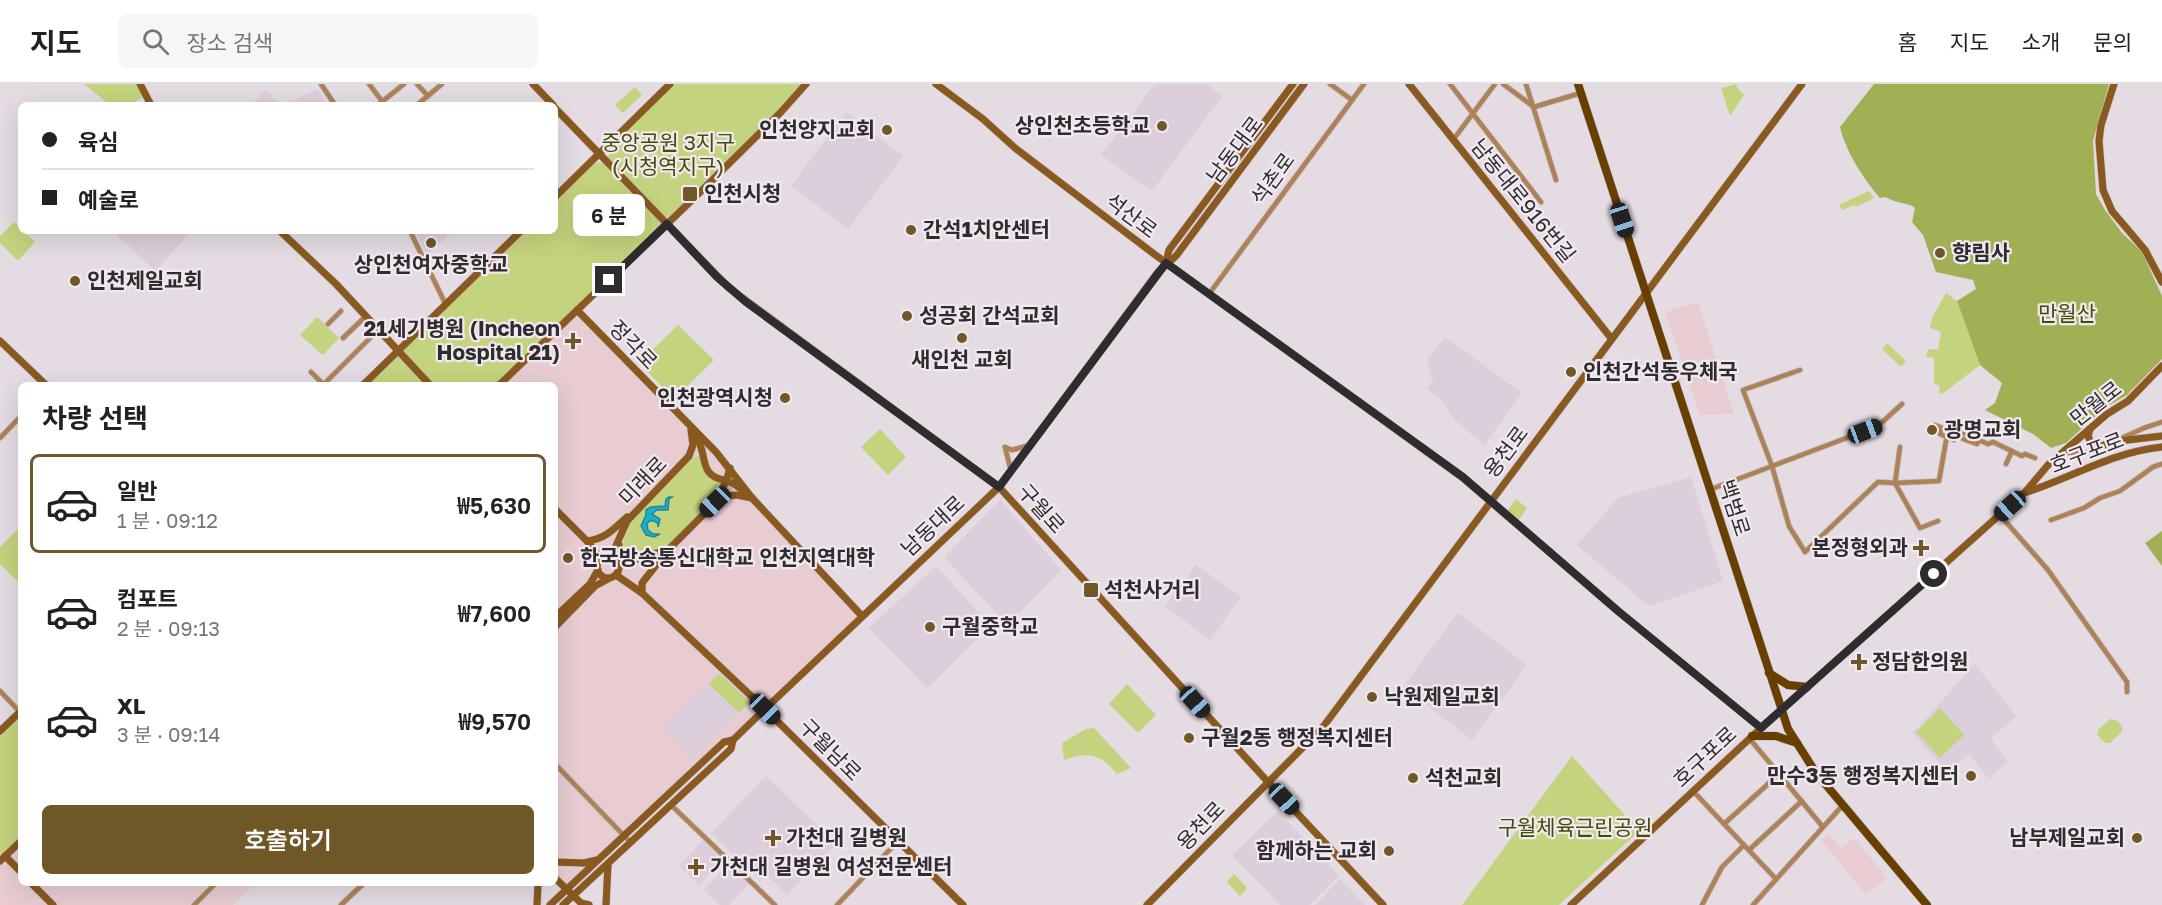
<!DOCTYPE html>
<html lang="ko">
<head>
<meta charset="utf-8">
<style>
  body { margin:0; font-family:"Golos Text","Noto Sans KR",sans-serif; background:#f6f6f6; color:#222; height:100vh; display:flex; flex-direction:column; font-size:22px; white-space:nowrap }
  * { box-sizing:border-box; margin:0 }
  p { font-size:20px; color:#767676 }
  .icon { flex:none; width:33px; height:33px; fill:none; stroke:currentColor; stroke-width:2; stroke-linecap:round; stroke-linejoin:round }
  .map { position:relative; flex:1; overflow:hidden }
  .sheet { position:absolute; left:18px; top:298px; width:540px; height:504px; display:flex; flex-direction:column; background:#fff; border-radius:9px; box-shadow:0 6px 24px #0002 }
  .sheet>* { flex:none }
  .top-card { position:absolute; left:18px; top:18px; width:540px; height:132px; border-radius:9px; box-shadow:0 6px 24px #0002; display:grid; align-content:center; height:132px; padding:0 24px; background:#fff }
  .end { position:absolute; width:27px; height:27px; margin:-14px; border:8px solid #2f2c2f; background:#fff; box-shadow:0 0 0 3px #fff }
  .from { border-radius:50% }
  .bubble { position:absolute; height:42px; border-radius:9px; background:#fff; box-shadow:0 6px 24px #0002; font-size:20px; font-weight:600; line-height:42px; text-align:center }
  .car { position:absolute; width:18px; height:36px; margin:-18px -9px; border-radius:8px; box-shadow:0 0 4px 2px #0007; background:linear-gradient(#222 24%,#8ab4d8 0 40%,#222 0 76%,#8ab4d8 0 86%,#222 0) }
  .top-card b { display:flex; align-items:center; gap:21px; height:57px; font-size:22px }
  .top-card b+b { border-top:2px solid #e0e0e0 }
  .top-card i { width:15px; height:15px; background:#222 }
  ul { padding:0; list-style:none }
  li { display:flex; align-items:center; gap:18px; height:99px; margin:0 12px 9px; padding:0 12px; border:3px solid transparent; border-radius:9px }
  li div { flex:1 }
  li b { display:block; font-size:22px }
  li em { font-style:normal; font-weight:600 }
  li.on { border-color:#705728 }
  li>.icon { width:54px; height:54px; stroke-width:1.5 }
  h2 { padding:0 24px; font-size:27px; line-height:72px }
  .cta { display:flex; gap:12px; margin-top:auto; padding:12px 24px }
  .cta a { flex:1; height:69px; border-radius:9px; background:#705728; color:#fff; font-size:24px; font-weight:600; line-height:69px; text-align:center }
  header { display:flex; align-items:center; gap:36px; box-sizing:border-box; height:84px; padding:0 30px; background:#fff; border-bottom:2px solid #e0e0e0 }
  header strong { font-size:28px }
  nav { display:flex; gap:33px; margin-inline-start:auto; font-size:21px }
  .search { width:420px; height:54px; background:#f6f6f6; display:flex; align-items:center; gap:15px; box-sizing:border-box; padding:0 21px; border-radius:9px; color:#767676; font-size:22px }
  .map>svg:first-child { display:block }
  .commercial { fill:#e7cdd1 }
  .built { fill:#dcceda }
  .green { fill:#c4d37d }
  .forest { fill:#a1af55 }
  .water { fill:#1bafc5; stroke:#218898; stroke-width:1.5 }
  .lines { fill:none; stroke-linecap:round; stroke-linejoin:round }
  .street-casing { stroke:#c0b8bf; stroke-width:6 }
  .secondary-casing { stroke:#c0b8bf; stroke-width:8 }
  .primary-casing { stroke:#c0b8bf; stroke-width:9 }
  .street { stroke:#ad8356; stroke-width:4.5 }
  .secondary { stroke:#89591f; stroke-width:7 }
  .primary { stroke:#693f00; stroke-width:8 }
  .route { stroke:#2f2c2f; stroke-width:8 }
  .poi-dot { fill:#705728; stroke:#f1e8f0; stroke-width:2 }
  .labels { text-anchor:middle; stroke-width:4.5; stroke-linejoin:round; paint-order:stroke }
  .poi-label { font-size:21px; font-weight:bold; fill:#2f2c2f; stroke:#f1e8f0; text-anchor:start }
  .park-label { font-size:21px; fill:#444d06; stroke:#f1e8f0 }
  .street-label { font-size:21px; fill:#2f2c2f; stroke:#f1e8f0 }
</style>
</head>
<body>
<header>
<strong>지도</strong>
<div class="search"><svg class="icon" aria-label="search" viewBox="0 0 24 24"><circle cx="10" cy="10" r="6"/><path d="M15 15l6 6"/></svg>장소 검색</div>
<nav><a>홈</a><a>지도</a><a>소개</a><a>문의</a></nav>
</header>
<div class="map">
<svg width="2162" height="821" viewBox="0 0 2162 821">
  <rect width="100%" height="100%" fill="#e4dbe3"/>
  <g class="commercial">
    <path d="M1698 218 1734 330 1700 331 1665 228Z"/>
    <path d="M577 226 691 345 752 414 862 532 567 806 555 794V302H498Z"/>
    <path d="M1828 749 1841 764 1854 754 1887 794 1866 811 1821 756Z"/>
    <path d="M21 757V800H254L233 821H0V777Z"/>
  </g>
  <g class="built">
    <path d="M1155 0H1207L1222 12 1152 107 1101 71Z"/>
    <path d="M317 5 327 21H285Z"/>
    <path d="M266 6 281 21H251Z"/>
    <path d="M846 28 903 72 848 145 791 102Z"/>
    <path d="M113 147H192L155 187Z"/>
    <path d="M415 147H453L427 171Z"/>
    <path d="M1445 253 1522 309 1484 361 1455 336 1440 314 1427 305 1433 297 1427 276Z"/>
    <path d="M1691 393 1723 497 1649 522 1577 461 1618 414Z"/>
    <path d="M1000 416 1061 486 1007 541 944 473Z"/>
    <path d="M1196 481 1241 513 1210 556 1165 522Z"/>
    <path d="M936 482 991 542 927 604 869 544Z"/>
    <path d="M1458 529 1527 581 1472 656 1403 603Z"/>
    <path d="M1975 580 2016 632 1992 653V656L2008 677 1989 695 1969 670 1947 689 1913 649Z"/>
    <path d="M718 591H721L748 616 749 619 692 674 663 644Z"/>
    <path d="M766 692 836 760 787 811 766 791 760 797 711 749Z"/>
    <path d="M1278 727 1339 792 1310 821H1280L1232 771Z"/>
    <path d="M703 756 723 775 699 801 679 782Z"/>
    <path d="M728 780 749 800 729 821H720L704 806Z"/>
    <path d="M1340 795 1365 821H1315Z"/>
  </g>
  <g class="green">
    <path d="M84 0H138L143 13 130 21H110Z"/>
    <path d="M670 0H806L674 134 660 132 667 140 498 301 366 302 398 271 403 273 405 262 521 147H555V113L590 78 608 79 609 61Z"/>
    <path d="M1736 0 1739 6 1744 11 1730 32 1721 4Z"/>
    <path d="M635 3 642 11 623 29 615 21Z"/>
    <path d="M1869 107 1874 114 1856 123 1854 121 1842 126 1839 121Z"/>
    <path d="M14 138 21 144V147H24L35 158 18 177 0 159V152Z"/>
    <path d="M1946 209 1957 217 1980 281 1942 310 1939 309 1940 302 1934 299V274L1926 273 1928 265 1938 266 1941 248 1930 244 1933 232Z"/>
    <path d="M317 233 339 254 323 271 300 251Z"/>
    <path d="M678 241 714 276 674 315 642 282 644 274Z"/>
    <path d="M1887 259 1906 277 1901 283 1882 265Z"/>
    <path d="M880 345 906 373 888 391 861 363Z"/>
    <path d="M704 370 709 389 726 397 715 419 669 465 627 472 621 465 634 429 685 377Z"/>
    <path d="M1516 415 1527 424 1518 437 1507 427Z"/>
    <path d="M21 442V501L0 480V463Z"/>
    <path d="M718 591H721L748 616 749 619 739 629 709 600Z"/>
    <path d="M1127 600 1156 631 1138 649 1109 620Z"/>
    <path d="M1940 624 1964 651 1940 674 1916 648Z"/>
    <path d="M21 630V757L0 777V650Z"/>
    <path d="M2110 635C2116 635 2119 638 2122 643V648L2110 659H2105L2097 651 2098 646Z"/>
    <path d="M1094 644 1131 684 1117 690C1101 670 1088 667 1064 676L1062 659 1086 645Z"/>
    <path d="M1572 672 1639 747 1559 821H1462Z"/>
    <path d="M1234 790 1247 804 1240 812 1227 798Z"/>
  </g>
  <g class="forest">
    <path d="M1874 0H2109L2093 57 2096 110 2105 126 2122 149 2142 168 2162 212V275L2127 311 2103 325 2066 359 2051 364 2033 350 1985 326 1995 319 2002 299 1980 281 1957 217 1976 205 1973 196 1936 188 1923 151 1912 138 1915 124C1908 118 1896 120 1886 113L1880 114C1863 94 1846 68 1840 43Z"/>
    <path d="M2162 447V482L2145 459Z"/>
  </g>
  <path class="water" d="M669 413H672L669 415 668 426H657L652 430 660 435 658 443V440L654 437H649L647 440 648 446 653 450H660L654 453 646 451 641 442 646 431V426L651 423 665 422 666 415Z"/>
  <g class="lines">
    <g class="street-casing">
      <g id="street">
        <path d="M321 0 335 21"/>
        <path d="M369 0 385 21"/>
        <path d="M417 0 428 12"/>
        <path d="M1330 0 1352 16"/>
        <path d="M1450 0 1541 118"/>
        <path d="M1503 0 1534 23 1581 9"/>
        <path d="M1526 0 1556 96"/>
        <path d="M378 21 404 0"/>
        <path d="M417 21 442 0"/>
        <path d="M1453 56 1495 0"/>
        <path d="M410 147 446 221"/>
        <path d="M1209 210 1364 0"/>
        <path d="M328 240 341 227"/>
        <path d="M343 254 366 232"/>
        <path d="M1800 286 1743 306 1772 382 1789 442 1805 468 1878 398 1895 399 1900 363"/>
        <path d="M311 288 324 301"/>
        <path d="M324 300 378 246"/>
        <path d="M1935 341 1942 344 1940 350 1954 356 1958 347 1988 360 1993 358 2022 372 2025 370 2035 374"/>
        <path d="M0 354 21 332"/>
        <path d="M2122 354 2144 344 2162 338"/>
        <path d="M1963 355 1977 360 1979 356"/>
        <path d="M2063 368C2080 370 2094 370 2110 362"/>
        <path d="M2006 380 2012 367"/>
        <path d="M1011 387 1005 363 1012 366 1030 361"/>
        <path d="M1709 406 1878 342 1902 320"/>
        <path d="M2000 431 2048 486 2127 598V608"/>
        <path d="M2051 436 2084 424 2100 414 2120 407 2153 383 2162 380"/>
        <path d="M1938 437 1920 444 1895 399 1939 397 1946 357"/>
        <path d="M0 607 20 628"/>
        <path d="M1749 654 1823 743"/>
        <path d="M555 680 631 759"/>
        <path d="M1693 707 1776 795"/>
        <path d="M671 721 775 821"/>
        <path d="M1724 740 1779 690"/>
        <path d="M1749 766 1802 717"/>
        <path d="M194 821 215 800"/>
        <path d="M341 821 363 800"/>
        <path d="M837 821 898 757"/>
        <path d="M1702 821 1722 783 1744 761"/>
        <path d="M1753 821 1843 721"/>
      </g>
    </g>
    <g class="secondary-casing">
      <g id="secondary">
        <path d="M140 0 151 21"/>
        <path d="M533 0 553 21"/>
        <path d="M936 0 983 35 1015 64 1154 170 1463 394 1618 527 1761 644"/>
        <path d="M1409 0 1611 254"/>
        <path d="M2114 0 2101 41 2099 57 2103 106 2112 127 2145 166 2162 198"/>
        <path d="M555 24 729 204 999 403 1268 698 1383 821"/>
        <path d="M555 113 670 0"/>
        <path d="M280 147 336 200 431 302"/>
        <path d="M1166 179 1169 166 1293 0"/>
        <path d="M577 226 716 368 752 414 862 532"/>
        <path d="M0 257 47 302"/>
        <path d="M362 302 521 147"/>
        <path d="M498 302 690 118 780 29 806 0"/>
        <path d="M2090 345 2088 352 2093 364 2119 357 2162 352"/>
        <path d="M697 354C704 365 702 377 708 387 714 396 725 395 734 400 738 402 742 406 746 409"/>
        <path d="M2026 407 2048 381 2107 330 2128 317 2162 282"/>
        <path d="M717 416 726 397 730 384"/>
        <path d="M555 425 587 457 601 475"/>
        <path d="M587 457C605 455 614 445 627 433"/>
        <path d="M619 461 618 468 621 472 633 474"/>
        <circle cx="608" cy="483" r="11"/>
        <path d="M611 473 627 437 689 372 693 361 691 346"/>
        <path d="M619 481 669 465 715 419 725 412 737 411 752 414"/>
        <path d="M616 491 642 509 765 625 963 821"/>
        <path d="M642 509V499L668 466"/>
        <path d="M555 533 590 500 598 486"/>
        <path d="M555 543 595 502 608 495"/>
        <path d="M0 647 21 627"/>
        <path d="M5 772 21 788"/>
        <path d="M0 777 21 757"/>
        <path d="M555 778 584 779 597 776"/>
        <path d="M555 794 581 819 589 821"/>
        <path d="M32 800 53 821"/>
        <path d="M537 821 538 800"/>
        <path d="M550 821 724 658 733 656"/>
        <path d="M563 821 731 665 733 656 765 625 999 403 1158 188 1176 172 1304 0"/>
        <path d="M606 821 608 780"/>
        <path d="M1147 821 1323 643 1802 0"/>
        <path d="M1571 821 1761 644 2024 409C2071 394 2112 368 2162 363"/>
      </g>
    </g>
    <g class="primary-casing">
      <g id="primary">
        <path d="M1578 0 1788 645 1816 689 1927 821"/>
        <path d="M1769 589 1788 601 1807 603"/>
        <path d="M1752 652H1776L1797 659"/>
      </g>
    </g>
    <use href="#street" class="street"/>
    <use href="#secondary" class="secondary"/>
    <use href="#primary" class="primary"/>
  </g>
  <g class="lines">
    <path class="route" d="M609 196 667 140 717 193 746 218 999 403 1166 179 1463 393 1618 527 1761 644 1934 490"/>
  </g>
  <g class="poi-dot">
    <circle cx="1162" cy="42" r="6"/>
    <circle cx="887" cy="46" r="6"/>
    <rect x="682" y="102" width="16" height="16" rx="3"/>
    <circle cx="911" cy="146" r="6"/>
    <circle cx="431" cy="159" r="6"/>
    <circle cx="1940" cy="169" r="6"/>
    <circle cx="75" cy="197" r="6"/>
    <circle cx="907" cy="232" r="6"/>
    <circle cx="962" cy="254" r="6"/>
    <path d="M570 248h6v6h6v6h-6v6h-6v-6h-6v-6h6z"/>
    <circle cx="1571" cy="288" r="6"/>
    <circle cx="785" cy="314" r="6"/>
    <circle cx="1932" cy="346" r="6"/>
    <path d="M1918 455h6v6h6v6h-6v6h-6v-6h-6v-6h6z"/>
    <circle cx="568" cy="474" r="6"/>
    <rect x="1083" y="498" width="16" height="16" rx="3"/>
    <circle cx="930" cy="543" r="6"/>
    <path d="M1856 569h6v6h6v6h-6v6h-6v-6h-6v-6h6z"/>
    <circle cx="1372" cy="613" r="6"/>
    <circle cx="1189" cy="654" r="6"/>
    <circle cx="1971" cy="692" r="6"/>
    <circle cx="1413" cy="694" r="6"/>
    <path d="M770 745h6v6h6v6h-6v6h-6v-6h-6v-6h6z"/>
    <circle cx="2137" cy="754" r="6"/>
    <circle cx="1389" cy="767" r="6"/>
    <path d="M693 774h6v6h6v6h-6v6h-6v-6h-6v-6h6z"/>
  </g>
  <g class="labels">
    <g class="poi-label">
      <text x="1150" y="49" text-anchor="end">상인천초등학교</text>
      <text x="875" y="53" text-anchor="end">인천양지교회</text>
      <text x="704" y="117">인천시청</text>
      <text x="923" y="153">간석1치안센터</text>
      <text x="1952" y="176">향림사</text>
      <text x="431" y="188" text-anchor="middle">상인천여자중학교</text>
      <text x="87" y="204">인천제일교회</text>
      <text x="919" y="239">성공회 간석교회</text>
      <text x="560" y="252" text-anchor="end">21세기병원 (Incheon<tspan x="560" dy="24">Hospital 21)</tspan></text>
      <text x="962" y="283" text-anchor="middle">새인천 교회</text>
      <text x="1583" y="295">인천간석동우체국</text>
      <text x="773" y="321" text-anchor="end">인천광역시청</text>
      <text x="1944" y="353">광명교회</text>
      <text x="1908" y="471" text-anchor="end">본정형외과</text>
      <text x="580" y="481">한국방송통신대학교 인천지역대학</text>
      <text x="1104" y="513">석천사거리</text>
      <text x="942" y="550">구월중학교</text>
      <text x="1872" y="585">정담한의원</text>
      <text x="1384" y="620">낙원제일교회</text>
      <text x="1201" y="661">구월2동 행정복지센터</text>
      <text x="1959" y="699" text-anchor="end">만수3동 행정복지센터</text>
      <text x="1425" y="701">석천교회</text>
      <text x="786" y="761">가천대 길병원</text>
      <text x="2125" y="761" text-anchor="end">남부제일교회</text>
      <text x="1377" y="774" text-anchor="end">함께하는 교회</text>
      <text x="710" y="790">가천대 길병원 여성전문센터</text>
    </g>
    <g class="park-label">
      <text x="668" y="66">중앙공원 3지구<tspan x="668" dy="24">(시청역지구)</tspan></text>
      <text x="2067" y="237">만월산</text>
      <text x="1575" y="751">구월체육근린공원</text>
    </g>
    <g class="street-label">
      <text transform="translate(1235 66) rotate(-53)" y="7">남동대로</text>
      <text transform="translate(1273 95) rotate(-54)" y="7">석촌로</text>
      <text transform="translate(1523 117) rotate(51)" y="7">남동대로916번길</text>
      <text transform="translate(1131 132) rotate(37)" y="7">석산로</text>
      <text transform="translate(633 261) rotate(46)" y="7">정각로</text>
      <text transform="translate(2096 320) rotate(-38)" y="7">만월로</text>
      <text transform="translate(1506 368) rotate(-53)" y="7">용천로</text>
      <text transform="translate(2087 369) rotate(-21)" y="7">호구포로</text>
      <text transform="translate(643 397) rotate(-46)" y="7">미래로</text>
      <text transform="translate(1734 424) rotate(72)" y="7">백범로</text>
      <text transform="translate(1041 425) rotate(48)" y="7">구월로</text>
      <text transform="translate(933 442) rotate(-43)" y="7">남동대로</text>
      <text transform="translate(830 666) rotate(45)" y="7">구월남로</text>
      <text transform="translate(1705 673) rotate(-43)" y="7">호구포로</text>
      <text transform="translate(1201 742) rotate(-46)" y="7">용천로</text>
    </g>
  </g>
</svg>
<i class="end from" style="left:1934px;top:490px"></i>
<i class="end" style="left:609px;top:196px"></i>
<div class="bubble" style="left:573px;top:110px;width:72px">6 분</div>
<i class="car" style="left:1622px;top:136px;rotate:162deg"></i>
<i class="car" style="left:1865px;top:347px;rotate:69deg"></i>
<i class="car" style="left:715px;top:418px;rotate:226deg"></i>
<i class="car" style="left:2010px;top:422px;rotate:228deg"></i>
<i class="car" style="left:1195px;top:618px;rotate:138deg"></i>
<i class="car" style="left:765px;top:625px;rotate:135deg"></i>
<i class="car" style="left:1284px;top:715px;rotate:137deg"></i>
<div class="top-card">
<b><i class="from"></i>육심</b>
<b><i></i>예술로</b>
</div>
<section class="sheet">
<h2>차량 선택</h2>
<ul>
<li class="on"><svg class="icon" aria-label="car" viewBox="0 0 24 24"><path d="M5 17H2v-5l4-1 3-4h7l3 4 3 1v5h-3M9 17h6M6 11h13"/><circle cx="7" cy="17" r="2"/><circle cx="17" cy="17" r="2"/></svg><div><b>일반</b><p>1 분 · 09:12</p></div><em>₩5,630</em></li>
<li><svg class="icon" aria-label="car" viewBox="0 0 24 24"><path d="M5 17H2v-5l4-1 3-4h7l3 4 3 1v5h-3M9 17h6M6 11h13"/><circle cx="7" cy="17" r="2"/><circle cx="17" cy="17" r="2"/></svg><div><b>컴포트</b><p>2 분 · 09:13</p></div><em>₩7,600</em></li>
<li><svg class="icon" aria-label="car" viewBox="0 0 24 24"><path d="M5 17H2v-5l4-1 3-4h7l3 4 3 1v5h-3M9 17h6M6 11h13"/><circle cx="7" cy="17" r="2"/><circle cx="17" cy="17" r="2"/></svg><div><b>XL</b><p>3 분 · 09:14</p></div><em>₩9,570</em></li>
</ul>
<div class="cta"><a>호출하기</a></div>
</section>
</div>
</body>
</html>
